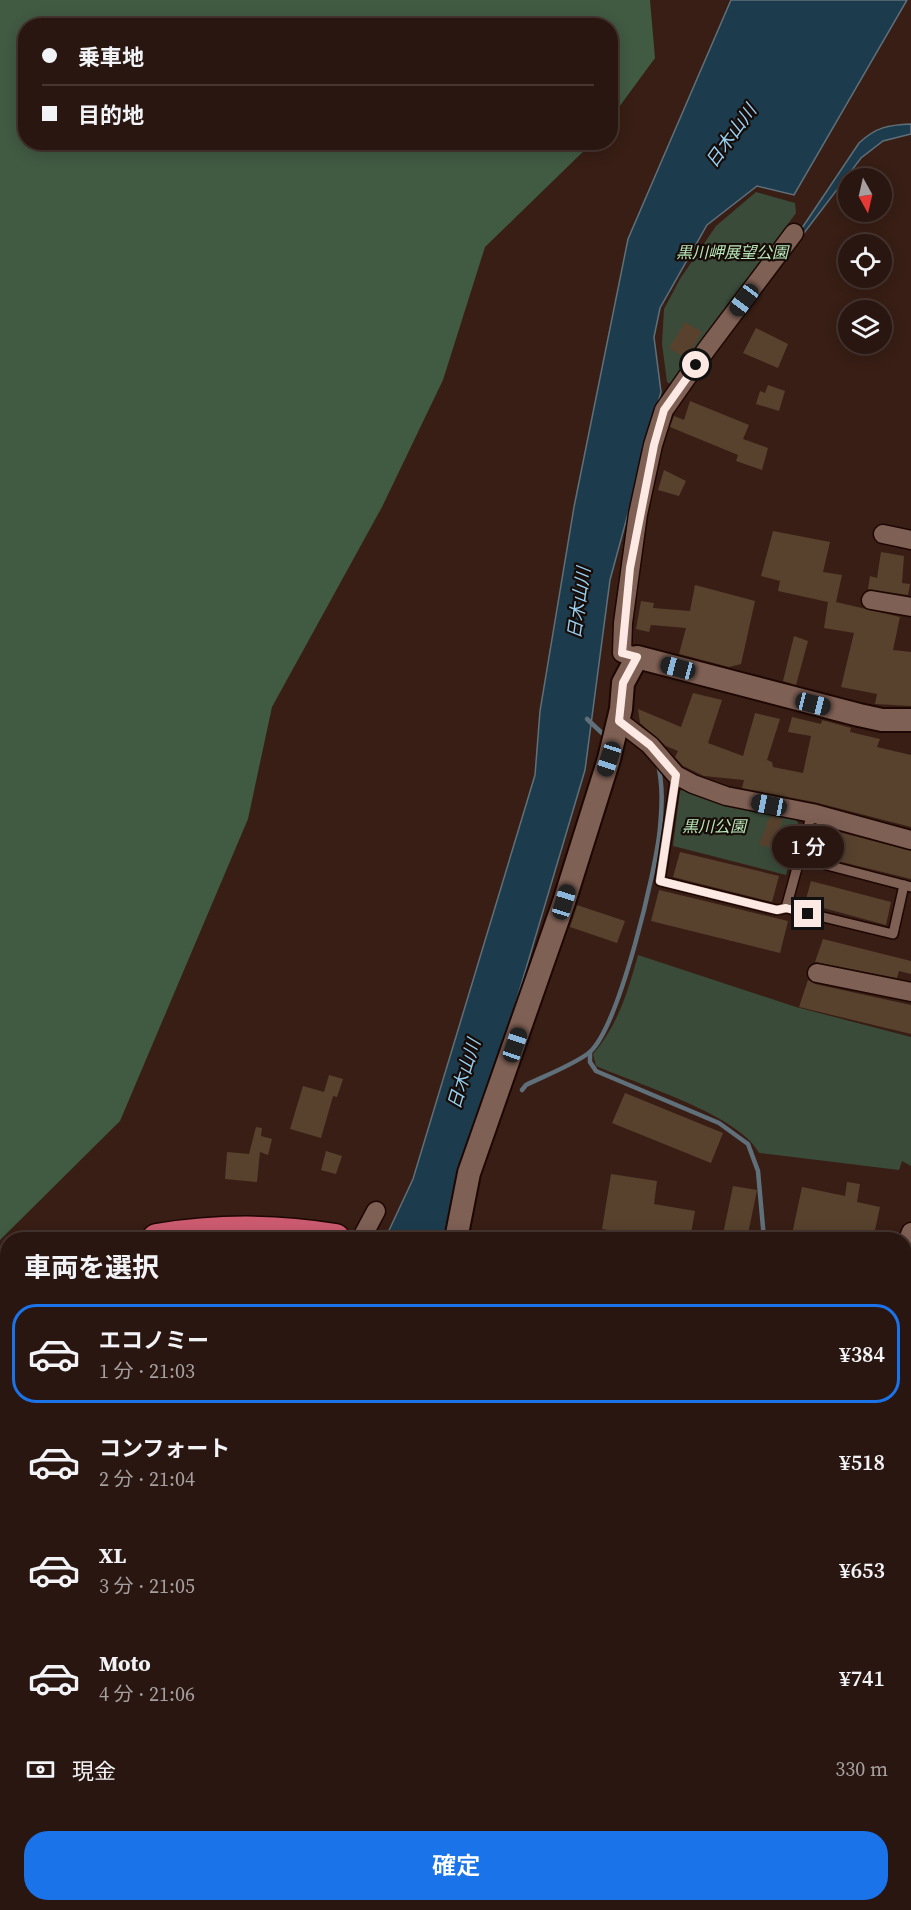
<!DOCTYPE html>
<html lang="ja">
<head>
<meta charset="utf-8">
<style>
  body { margin:0; font-family:"Source Serif 4","Noto Sans JP",serif; background:#321f19; color:#f1f3f6; height:100vh; display:flex; flex-direction:column; font-size:22px; white-space:nowrap }
  * { box-sizing:border-box; margin:0 }
  p { font-size:20px; color:#a59f9f }
  .icon { flex:none; width:33px; height:33px; fill:none; stroke:currentColor; stroke-width:2; stroke-linecap:round; stroke-linejoin:round }
  .map { position:relative; flex:1; overflow:hidden }
  .panel { position:absolute; left:0px; top:1232px; width:912px; height:680px; display:flex; flex-direction:column; background:#2a1610; border-radius:24px 24px 0 0; box-shadow:0 3px 15px #0003,0 0 0 2px #463530 }
  .panel>* { flex:none }
  .banner { position:absolute; left:18px; top:18px; width:600px; height:132px; border-radius:24px; box-shadow:0 3px 15px #0003,0 0 0 2px #463530; display:grid; align-content:center; height:132px; padding:0 24px; background:#2a1610 }
  .needle { width:39px; rotate:172deg }
  .fabs { position:absolute; left:838px; top:168px; display:grid; gap:12px }
  .fabs a { display:grid; place-items:center; width:54px; height:54px; border-radius:50%; background:#2a1610; box-shadow:0 3px 15px #0003,0 0 0 2px #463530; font-size:30px }
  .end { position:absolute; width:27px; height:27px; margin:-14px; border:8px solid #fce9e3; background:#111; box-shadow:0 0 0 3px #111 }
  .from { border-radius:50% }
  .bubble { position:absolute; height:42px; border-radius:21px; background:#2a1610; box-shadow:0 3px 15px #0003,0 0 0 2px #463530; font-size:20px; font-weight:600; line-height:42px; text-align:center }
  .car { position:absolute; width:18px; height:36px; margin:-18px -9px; border-radius:8px; box-shadow:0 0 4px 2px #0007; background:linear-gradient(#222 24%,#8ab4d8 0 40%,#222 0 76%,#8ab4d8 0 86%,#222 0) }
  .banner b { display:flex; align-items:center; gap:21px; height:57px; font-size:22px }
  .banner b+b { border-top:2px solid #463530 }
  .banner i { width:15px; height:15px; background:#f1f3f6 }
  ul { padding:0; list-style:none }
  li { display:flex; align-items:center; gap:18px; height:99px; margin:0 12px 9px; padding:0 12px; border:3px solid transparent; border-radius:24px }
  li div { flex:1 }
  li b { display:block; font-size:22px }
  li em { font-style:normal; font-weight:600 }
  li.current { border-color:#1a73e8 }
  li>.icon { width:54px; height:54px; stroke-width:1.5 }
  h2 { padding:0 24px; font-size:27px; line-height:72px }
  .pay { display:flex; align-items:center; gap:15px; height:66px; padding:0 24px; font-size:22px }
  .pay p { margin-inline-start:auto }
  .primary-button { display:flex; gap:12px; margin-top:auto; padding:12px 24px }
  .primary-button a { flex:1; height:69px; border-radius:24px; background:#1a73e8; color:#fff; font-size:24px; font-weight:600; line-height:69px; text-align:center }
  .map>svg:first-child { display:block }
  .green { fill:#3a4b3a }
  .forest { fill:#415a42 }
  .water { fill:#1c3c4d; stroke:#5f707a; stroke-width:1.5 }
  .lines { fill:none; stroke-linecap:round; stroke-linejoin:round }
  .stream { stroke:#5f707a; stroke-width:4.5 }
  .building { fill:#58422e }
  .service-casing { stroke:#1e0702; stroke-width:12 }
  .minor-casing { stroke:#1e0702; stroke-width:21 }
  .tertiary-casing { stroke:#1e0702; stroke-width:26 }
  .trunk-casing { stroke:#1e0702; stroke-width:33 }
  .service { stroke:#7f6055; stroke-width:9 }
  .minor { stroke:#7f6055; stroke-width:18 }
  .tertiary { stroke:#7f6055; stroke-width:22 }
  .trunk { stroke:#cc5b70; stroke-width:30 }
  .route { stroke:#fce9e3; stroke-width:8 }
  .labels { text-anchor:middle; stroke-width:4.5; stroke-linejoin:round; paint-order:stroke }
  .park-label { font-size:16px; font-style:italic; fill:#b7e6b8; stroke:#170c08 }
  .water-label { font-size:18px; font-style:italic; fill:#96d1f4; stroke:#170c08 }
</style>
</head>
<body>
<div class="map">
<svg width="911" height="1910" viewBox="0 0 911 1910">
  <rect width="100%" height="100%" fill="#381e15"/>
  <g class="green">
    <path d="M756 192 795 203 796 213 725 310 675 387 667 382 662 344 664 309 680 279 716 226Z"/>
    <path d="M688 787 795 818 799 825 786 875 673 846 680 791Z"/>
    <path d="M638 955 796 1007 911 1037V1166L902 1161 899 1170 759 1153C740 1115 637 1084 596 1066L593 1054C618 1025 628 991 638 955Z"/>
  </g>
  <path class="forest" d="M0 0H650L655 58 611 118 610 26H26V142L592 143 485 247 443 380 382 507 272 707 248 819 120 1121 0 1240Z"/>
  <g class="water">
    <path d="M731 0H907L794 195 757 186 707 225 660 308 654 337 661 392 610 580 585 770 446 1238 385 1239 413 1179 535 775 540 711 574 507 628 239Z"/>
    <path d="M911 124V134L883 141 861 158 801 237 800 231 859 143C876 127 888 125 911 124Z"/>
  </g>
  <g class="lines">
    <g class="stream">
      <path d="M587 719 603 734"/>
      <path d="M590 1052V1062L596 1071 719 1123 748 1144 758 1171 764 1239"/>
      <path d="M522 1090 526 1085C542 1077 580 1062 591 1051 620 1022 656 871 660 828 662 806 663 786 658 764"/>
      <path d="M0 1816 8 1803"/>
      <path d="M141 1910 144 1904"/>
    </g>
  </g>
  <g class="building">
    <path d="M685 322 702 332 686 359 669 348Z"/>
    <path d="M756 328 788 344 778 368 743 353Z"/>
    <path d="M768 385 785 391 779 411 756 404 760 391 765 393Z"/>
    <path d="M690 401 749 425 743 439 768 448 762 470 736 461 738 455 670 427 674 416 684 420Z"/>
    <path d="M664 470 686 481 679 496 658 490Z"/>
    <path d="M773 531 830 542 823 572 842 575 836 602 900 617 893 650 911 652V706L875 704 877 694 841 687 854 633 824 628 828 602 778 591 780 581 761 576Z"/>
    <path d="M881 552 904 556 902 583 910 584 908 595 868 589 870 576 877 578Z"/>
    <path d="M695 585 755 601 741 664 729 667 679 654 686 628 651 625 649 632 636 629 641 601 654 603 653 608 690 611Z"/>
    <path d="M794 636 808 641 796 685 783 681Z"/>
    <path d="M693 693 722 700 708 743 743 756 755 713 780 719 767 760 772 762 773 767 803 773 811 736 788 732 792 717 821 724 822 720 851 728 850 732 880 739 877 747 911 755V827L814 802 742 788 744 780 704 776 683 766 675 757 678 751 666 746 640 723 638 709 681 727Z"/>
    <path d="M770 816 783 819 774 848 759 845Z"/>
    <path d="M820 827 911 851V879L813 855Z"/>
    <path d="M680 852 779 876 772 902 673 877Z"/>
    <path d="M811 881 891 902 886 925 805 903Z"/>
    <path d="M659 890 788 921 780 953 651 921Z"/>
    <path d="M577 905 625 921 617 943 570 927Z"/>
    <path d="M823 939 911 961V974L899 971 897 978 815 962Z"/>
    <path d="M808 980 815 984 911 1005V1034L799 1007Z"/>
    <path d="M329 1075 343 1079 337 1097 333 1096 321 1138 290 1129 303 1086 324 1092Z"/>
    <path d="M625 1093 723 1133 711 1163 612 1123Z"/>
    <path d="M256 1127 262 1128 261 1136 272 1139 268 1155 260 1152 257 1182 225 1179 227 1152 249 1154Z"/>
    <path d="M326 1151 342 1156 336 1174 321 1170Z"/>
    <path d="M611 1174 657 1181 654 1204 695 1211 690 1239H632L636 1235 602 1229Z"/>
    <path d="M847 1182 860 1184 857 1202 880 1207 873 1239H791L802 1187 845 1196Z"/>
    <path d="M733 1186 757 1190 747 1239H722Z"/>
  </g>
  <g class="lines">
    <g class="service-casing">
      <g id="service">
        <path d="M676 775 660 881 777 910 786 908 812 813"/>
        <path d="M800 858 911 887"/>
        <path d="M786 908 893 934 904 885"/>
        <path d="M0 1652 8 1654"/>
      </g>
    </g>
    <g class="minor-casing">
      <g id="minor">
        <path d="M883 534 911 540"/>
        <path d="M871 600 911 607"/>
        <path d="M637 657 622 653 623 623 638 514 653 445 664 410 706 350 794 233"/>
        <path d="M619 721 650 745 676 775 693 784 726 796 812 813 911 840"/>
        <path d="M817 973 911 992"/>
        <path d="M361 1239 376 1211"/>
        <path d="M904 1250 911 1232"/>
        <path d="M904 1482H911"/>
        <path d="M904 1594H911"/>
        <path d="M904 1811 911 1812"/>
        <path d="M14 1910 17 1904"/>
        <path d="M108 1910 112 1904"/>
        <path d="M292 1910V1904"/>
        <path d="M667 1910 668 1904"/>
        <path d="M769 1910V1904"/>
      </g>
    </g>
    <g class="tertiary-casing">
      <path id="tertiary" d="M458 1239 457 1234 469 1173 564 902 609 759 621 709 623 683 637 657 859 715 882 720H911"/>
    </g>
    <g class="trunk-casing">
      <g id="trunk">
        <path d="M157 1239C217 1229 275 1229 335 1239"/>
        <path d="M904 1314 911 1315"/>
        <path d="M0 1327 8 1320"/>
      </g>
    </g>
    <use href="#service" class="service"/>
    <use href="#minor" class="minor"/>
    <use href="#tertiary" class="tertiary"/>
    <use href="#trunk" class="trunk"/>
  </g>
  <g class="lines">
    <path class="route" d="M696 365 664 410 654 445 630 568 622 653 637 657 623 683 619 721 650 745 676 775 660 881 777 910 786 908 808 914"/>
  </g>
  <g class="labels">
    <g class="park-label">
      <text x="732" y="258">黒川岬展望公園</text>
      <text x="714" y="832">黒川公園</text>
    </g>
    <g class="water-label">
      <text transform="translate(731 136) rotate(-54)" y="6">日木山川</text>
      <text transform="translate(579 603) rotate(-82)" y="6">日木山川</text>
      <text transform="translate(464 1074) rotate(-73)" y="6">日木山川</text>
    </g>
  </g>
</svg>
<div class="fabs">
<a><svg class="needle" viewBox="-14 -14 28 28"><path d="M0-13l5 13h-10z" fill="#e53935"/><path d="M0 13l5-13h-10z" fill="#a59f9f"/></svg></a>
<a><svg class="icon" aria-label="locate" viewBox="0 0 24 24"><circle cx="12" cy="12" r="6"/><path d="M12 2v4M12 18v4M2 12h4M18 12h4"/></svg></a>
<a><svg class="icon" aria-label="layers" viewBox="0 0 24 24"><path d="M12 4l9 5-9 5-9-5zM3 14l9 5 9-5"/></svg></a>
</div>
<i class="end from" style="left:696px;top:365px"></i>
<i class="end" style="left:808px;top:914px"></i>
<div class="bubble" style="left:772px;top:826px;width:72px">1 分</div>
<i class="car" style="left:744px;top:300px;rotate:217deg"></i>
<i class="car" style="left:678px;top:668px;rotate:285deg"></i>
<i class="car" style="left:813px;top:704px;rotate:104deg"></i>
<i class="car" style="left:609px;top:759px;rotate:198deg"></i>
<i class="car" style="left:769px;top:805px;rotate:281deg"></i>
<i class="car" style="left:564px;top:902px;rotate:17deg"></i>
<i class="car" style="left:515px;top:1045px;rotate:19deg"></i>
<div class="banner">
<b><i class="from"></i>乗車地</b>
<b><i></i>目的地</b>
</div>
<section class="panel">
<h2>車両を選択</h2>
<ul>
<li class="current"><svg class="icon" aria-label="car" viewBox="0 0 24 24"><path d="M5 17H2v-5l4-1 3-4h7l3 4 3 1v5h-3M9 17h6M6 11h13"/><circle cx="7" cy="17" r="2"/><circle cx="17" cy="17" r="2"/></svg><div><b>エコノミー</b><p>1 分 · 21:03</p></div><em>¥384</em></li>
<li><svg class="icon" aria-label="car" viewBox="0 0 24 24"><path d="M5 17H2v-5l4-1 3-4h7l3 4 3 1v5h-3M9 17h6M6 11h13"/><circle cx="7" cy="17" r="2"/><circle cx="17" cy="17" r="2"/></svg><div><b>コンフォート</b><p>2 分 · 21:04</p></div><em>¥518</em></li>
<li><svg class="icon" aria-label="car" viewBox="0 0 24 24"><path d="M5 17H2v-5l4-1 3-4h7l3 4 3 1v5h-3M9 17h6M6 11h13"/><circle cx="7" cy="17" r="2"/><circle cx="17" cy="17" r="2"/></svg><div><b>XL</b><p>3 分 · 21:05</p></div><em>¥653</em></li>
<li><svg class="icon" aria-label="car" viewBox="0 0 24 24"><path d="M5 17H2v-5l4-1 3-4h7l3 4 3 1v5h-3M9 17h6M6 11h13"/><circle cx="7" cy="17" r="2"/><circle cx="17" cy="17" r="2"/></svg><div><b>Moto</b><p>4 分 · 21:06</p></div><em>¥741</em></li>
</ul>
<div class="pay"><svg class="icon" aria-label="cash" viewBox="0 0 24 24"><path d="M3 7h18v10H3z"/><circle cx="12" cy="12" r="2"/></svg>現金<p>330 m</p></div>
<div class="primary-button"><a>確定</a></div>
</section>
</div>
</body>
</html>
